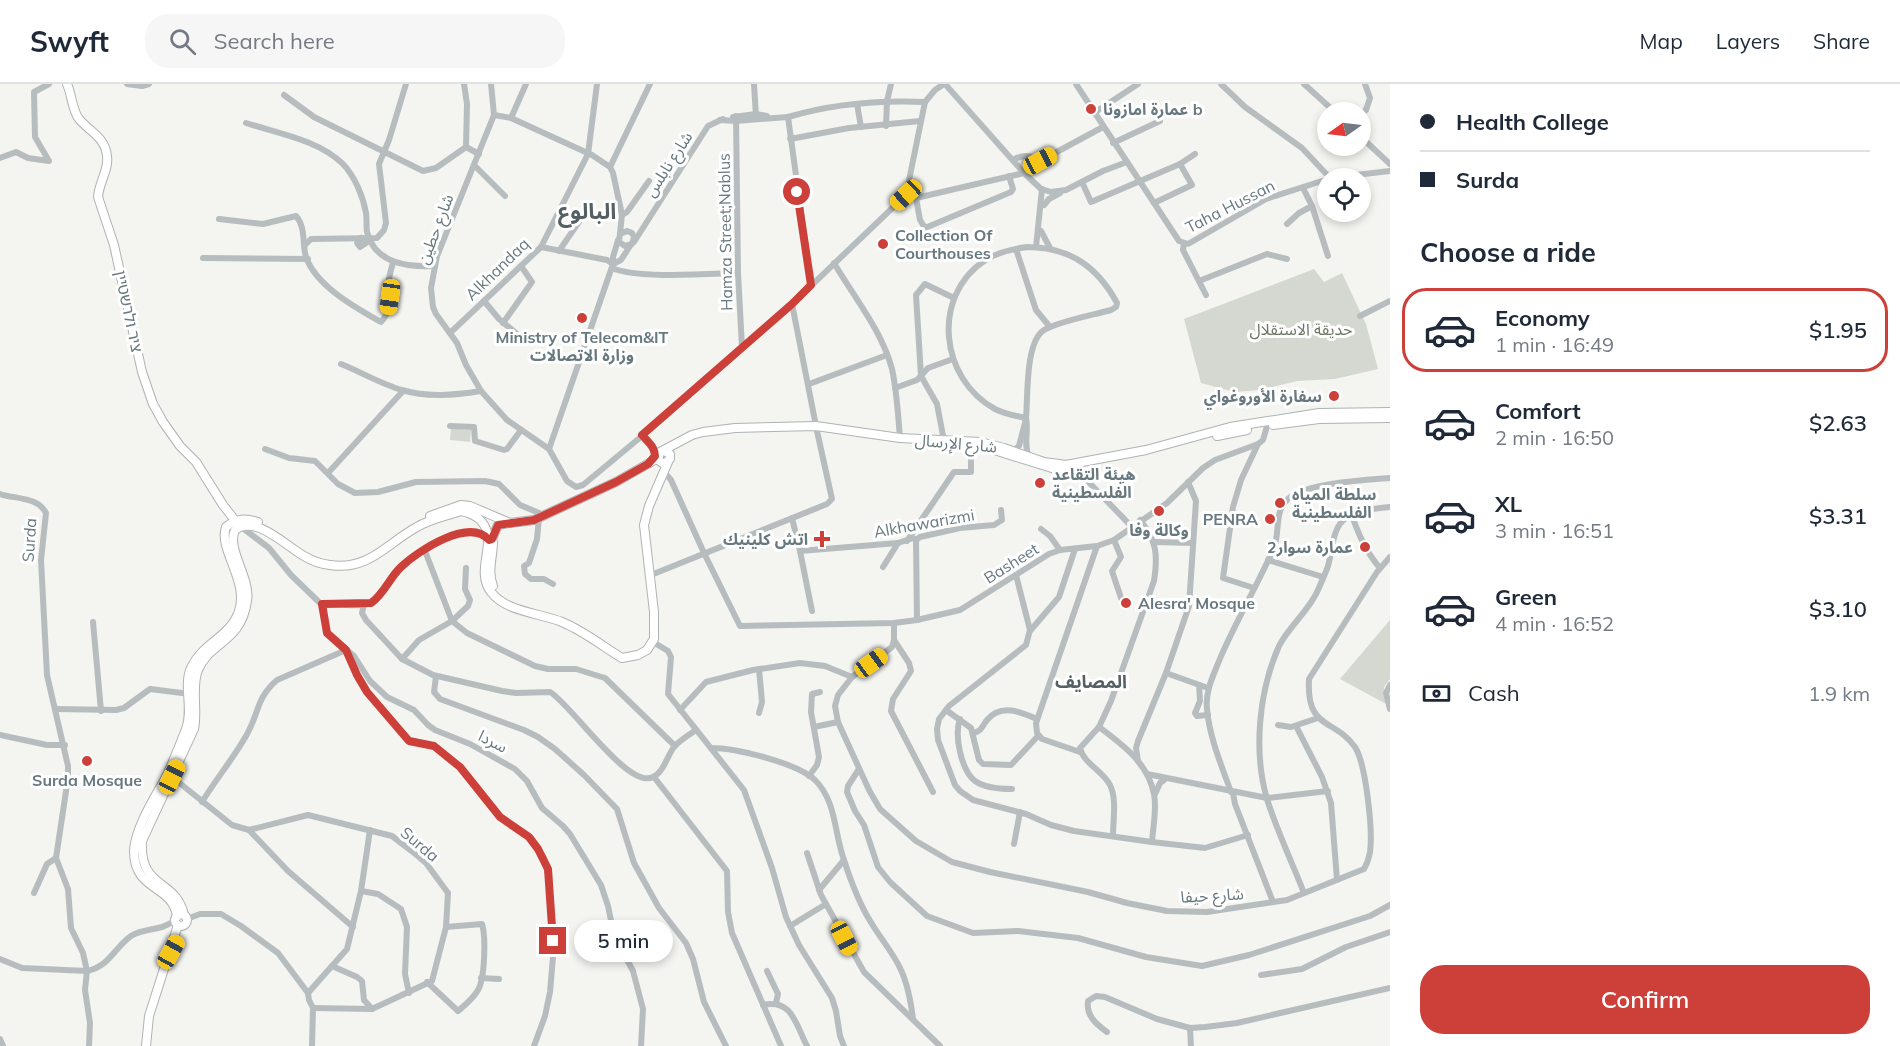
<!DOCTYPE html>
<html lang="en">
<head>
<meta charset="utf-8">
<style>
  body { margin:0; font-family:Mulish,"Noto Sans Arabic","Noto Sans Hebrew",sans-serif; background:#f6f6f7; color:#1f2937; height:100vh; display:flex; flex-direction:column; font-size:22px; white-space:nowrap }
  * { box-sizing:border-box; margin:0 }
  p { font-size:20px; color:#747a83 }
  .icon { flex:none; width:33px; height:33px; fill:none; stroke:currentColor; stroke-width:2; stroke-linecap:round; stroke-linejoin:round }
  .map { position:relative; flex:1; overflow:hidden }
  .drawer { display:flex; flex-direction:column; background:#fff; width:510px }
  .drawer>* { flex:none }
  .guide { display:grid; align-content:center; height:132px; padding:0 30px; background:#fff }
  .needle { width:39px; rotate:256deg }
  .buttons { position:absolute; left:1317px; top:18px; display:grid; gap:12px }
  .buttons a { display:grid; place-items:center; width:54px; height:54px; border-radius:50%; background:#fff; box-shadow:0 3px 9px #0003; font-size:30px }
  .end { position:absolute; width:27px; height:27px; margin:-14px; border:8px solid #cc4039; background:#fff; box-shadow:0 0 0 3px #fff }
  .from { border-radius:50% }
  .bubble { position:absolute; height:42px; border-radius:21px; background:#fff; box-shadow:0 3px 9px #0003; font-size:20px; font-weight:600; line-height:42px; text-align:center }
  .car { position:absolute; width:18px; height:36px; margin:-18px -9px; border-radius:8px; box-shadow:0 0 4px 2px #0007; background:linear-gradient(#f5c518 24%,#345 0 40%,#f5c518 0 76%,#345 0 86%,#f5c518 0) }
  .guide b { display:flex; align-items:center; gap:21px; height:57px; font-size:22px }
  .guide b+b { border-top:2px solid #e0e1e3 }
  .guide i { width:15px; height:15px; background:#1f2937 }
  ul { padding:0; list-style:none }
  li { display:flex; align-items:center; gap:18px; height:84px; margin:0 12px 9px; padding:0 18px; border:3px solid transparent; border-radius:24px }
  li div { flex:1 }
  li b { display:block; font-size:22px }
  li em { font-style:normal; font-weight:600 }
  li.current { border-color:#cc4039 }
  li>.icon { width:54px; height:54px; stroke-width:1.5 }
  h2 { padding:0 30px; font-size:27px; line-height:72px }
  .pay { display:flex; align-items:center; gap:15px; height:66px; padding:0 30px; font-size:22px }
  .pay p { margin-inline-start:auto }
  .cta { display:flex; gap:12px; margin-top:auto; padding:12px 30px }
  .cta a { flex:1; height:69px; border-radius:24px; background:#cc4039; color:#fff; font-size:24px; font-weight:600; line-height:69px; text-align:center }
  header { display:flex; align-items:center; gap:36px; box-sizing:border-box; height:84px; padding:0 30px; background:#fff; border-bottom:2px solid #e0e1e3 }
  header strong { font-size:28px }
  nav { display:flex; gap:33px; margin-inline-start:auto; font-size:21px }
  .search { width:420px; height:54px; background:#f6f6f7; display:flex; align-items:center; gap:15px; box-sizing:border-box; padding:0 21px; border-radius:24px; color:#747a83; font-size:22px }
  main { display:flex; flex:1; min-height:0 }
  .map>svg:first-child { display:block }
  .green { fill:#d5d8d1 }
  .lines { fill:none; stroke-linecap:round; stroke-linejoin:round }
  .major-casing { stroke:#aeb3b5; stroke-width:10 }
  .minor { stroke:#b7bdbf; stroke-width:6 }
  .major { stroke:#fff; stroke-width:8 }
  .route { stroke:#cc4039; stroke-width:8 }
  .poi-dot { fill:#cc4039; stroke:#fff; stroke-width:2 }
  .labels { text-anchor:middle; stroke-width:6; stroke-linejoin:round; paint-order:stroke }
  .poi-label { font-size:16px; font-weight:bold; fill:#67787e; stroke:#fff; text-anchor:start }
  .street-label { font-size:16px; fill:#67787e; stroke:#fff }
  .park-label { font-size:16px; fill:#6c7665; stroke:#fff }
  .neighbourhood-label { font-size:18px; font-weight:bold; fill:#546064; stroke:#fff }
  .district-label { font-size:22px; font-weight:bold; fill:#546064; stroke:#fff }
</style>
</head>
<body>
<header>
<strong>Swyft</strong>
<div class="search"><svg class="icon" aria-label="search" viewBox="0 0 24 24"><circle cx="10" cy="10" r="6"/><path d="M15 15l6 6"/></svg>Search here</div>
<nav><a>Map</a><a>Layers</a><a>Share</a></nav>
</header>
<main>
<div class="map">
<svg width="1390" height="962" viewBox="0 0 1390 962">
  <rect width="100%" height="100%" fill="#f4f4f1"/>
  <g class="green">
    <path d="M1314 185 1324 198 1342 189 1366 240 1378 285 1335 295 1297 297 1260 306 1234 308 1201 299 1184 235Z"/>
    <path d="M451 344 471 346 470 358 450 356Z"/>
    <path d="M1390 536V595L1384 603 1386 620 1340 595Z"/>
  </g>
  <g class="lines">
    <g class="major-casing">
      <g id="major">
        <path d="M67 0C72 11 72 26 79 35 90 48 105 53 107 72 109 86 99 98 98 113L114 161 142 288 153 320 163 338 180 362 196 378 223 421 237 439"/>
        <path d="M1273 341 1319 335 1390 334"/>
        <path d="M1217 352 1247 346"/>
        <path d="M991 365 1055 385 1074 386"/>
        <path d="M664 367 670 370V375L664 380 658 376 660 368 692 351 703 348 735 344 816 342 900 354 980 358 1004 364 1044 378 1066 381 1146 366 1230 343 1319 329 1390 328"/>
        <path d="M430 432 461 421 470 422 510 439 534 436 616 398 658 374"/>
        <path d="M493 502C487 488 493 472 493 458L489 456 492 455 498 441 508 439"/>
        <circle cx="181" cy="836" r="6"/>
        <path d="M184 831C176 794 139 806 142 757L194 645C198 627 191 602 198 586 210 557 241 559 247 517 251 494 226 465 235 446 255 430 286 462 304 472 312 477 321 480 330 481 369 487 387 459 417 443 430 435 446 432 461 427 467 428 472 430 478 434 502 454 473 485 491 508 506 528 540 529 562 538 584 547 602 562 622 574L638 571 647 566 654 555V528L644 441 649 422 668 378"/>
        <path d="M177 832C172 800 134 808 134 767 135 743 156 712 167 691 174 676 180 660 186 645 194 624 182 600 192 582 203 559 231 552 239 527 249 496 218 466 226 443 236 434 246 434 258 438"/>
        <path d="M146 962 149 932 178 841"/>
      </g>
    </g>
    <g class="minor">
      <path d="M127 0 142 2 149 0"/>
      <path d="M464 0 467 20 466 63 479 70"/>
      <path d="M491 0 494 31 437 172 431 204 433 223 436 230 457 259 466 281 481 307 507 336 549 365 567 397 576 403 583 401 660 337 792 220 906 111 925 18 935 6 944 0"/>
      <path d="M754 0 756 32"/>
      <path d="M945 0 1024 89 1041 105 1051 108 1066 106 1103 87 1127 78"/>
      <path d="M1076 0 1179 157 1188 160 1266 115 1328 95"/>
      <path d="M1221 0 1245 23 1302 64 1330 94"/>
      <path d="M1304 0 1335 28"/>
      <path d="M284 11 314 33 423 87 436 84 466 63"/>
      <path d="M857 20 861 43"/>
      <path d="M1094 29 1138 0"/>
      <path d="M494 31 511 34 592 71 610 83 613 89 622 131 619 158 625 162 632 160 634 153 632 149 627 147 620 150"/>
      <path d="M1360 31 1366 26 1370 14 1365 0"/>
      <path d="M736 32 738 189 742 263"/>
      <path d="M733 33 756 30 767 32"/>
      <path d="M788 33C832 20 879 16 925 18"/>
      <path d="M511 34 526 0"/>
      <path d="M720 36 736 37 788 33 811 201"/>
      <path d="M246 39C277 49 319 56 343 80 355 93 363 112 366 129 367 135 366 142 367 148 375 180 408 183 434 182"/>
      <path d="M886 42 887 17 891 0"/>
      <path d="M1360 52 1390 80"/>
      <path d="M790 55 849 44 920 37"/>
      <path d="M1113 59 1160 37"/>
      <path d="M0 74 16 68 28 74 49 77 35 53 34 8 49 0"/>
      <path d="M1013 76C1023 70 1030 71 1040 77L1103 43"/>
      <path d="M474 81 505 112"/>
      <path d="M610 83 650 0"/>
      <path d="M1330 94 1390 87"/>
      <path d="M1082 98 1091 118 1180 80 1195 70"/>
      <path d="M1303 104 1312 122 1328 172"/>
      <path d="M906 111 916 114 1024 89"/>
      <path d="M916 114 920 136 925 144 1011 108 1013 105 1009 92"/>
      <path d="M1154 119 1192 101 1180 80"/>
      <path d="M1044 121 1049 115 1060 109"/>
      <path d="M622 131 627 128 649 97"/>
      <path d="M219 135 263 140 296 132C306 143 302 160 306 173 316 202 356 224 381 238 392 227 388 211 389 197 389 190 392 184 393 178"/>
      <path d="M1287 140 1299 129 1312 122"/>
      <path d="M1041 147 1050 164"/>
      <path d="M361 154 357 159 360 163 366 159 362 154"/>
      <path d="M634 158 708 42 723 35"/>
      <path d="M1184 159 1183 166 1206 211"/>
      <path d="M305 161 311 155 377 154 384 146 386 139 379 80 389 56 406 0"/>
      <path d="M541 163 607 176 613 180"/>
      <path d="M1027 163C1069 163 1097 182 1117 219L1116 223 1111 226C1093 231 1059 237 1044 246 1025 258 1028 313 1026 334 1015 332 1005 330 995 325 940 295 931 213 984 177 997 168 1012 165 1027 163Z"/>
      <path d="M1036 163 1042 105"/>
      <path d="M1016 165 1036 226 1050 243"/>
      <path d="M559 167 587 126 585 121"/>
      <path d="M203 174 308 175"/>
      <path d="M834 179C854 213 882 247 892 285 897 308 898 331 900 354"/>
      <path d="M613 180 621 176 630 162"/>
      <path d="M612 184C638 195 707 190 738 189"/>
      <path d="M1199 197 1267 170 1287 175"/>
      <path d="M484 217 499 235 516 249"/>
      <path d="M792 220 816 342"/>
      <path d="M1360 232 1390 217"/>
      <path d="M503 239 532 198 521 182"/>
      <path d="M450 249 541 163 588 70 597 0"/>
      <path d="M341 280C361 288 381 300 402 306 428 314 455 311 481 307"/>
      <path d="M809 300 887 271"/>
      <path d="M895 304 917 296 928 284 953 275"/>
      <path d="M1026 334C1029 348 1023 360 1029 373"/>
      <path d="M450 342 474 343 475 357 504 366 507 365 521 346"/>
      <path d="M643 351 659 370"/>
      <path d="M944 357 937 320 921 292 916 211 925 200 954 214"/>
      <path d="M265 365 289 374 315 377 338 400 355 409 378 408 416 398 485 397 499 400 520 421 544 431"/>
      <path d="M549 365 613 180V173L618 156"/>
      <path d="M1013 367 1019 362 1026 335"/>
      <path d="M1077 386 1131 442"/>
      <path d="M328 389 403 307"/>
      <path d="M665 389 671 396 704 469 740 542 894 539 917 536 960 526 1049 470 1060 466 1097 462 1114 456 1167 419 1203 384 1215 376 1258 360 1263 356 1267 342"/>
      <path d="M0 410C16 415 38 413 46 429L41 476 47 591 68 682V694L56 774 68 805 71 844 83 869 87 887 85 906 90 939 89 962"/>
      <path d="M1352 432C1359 451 1366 468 1380 484"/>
      <path d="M539 434 537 455 529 479 524 482 525 490 531 495H544L553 500"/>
      <path d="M792 434 800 467 898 459 913 454 916 456 920 453 960 444 994 441 1002 436 1001 426"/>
      <path d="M240 442 269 464 291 491 322 521 327 549 354 572 370 597 387 613 414 626 428 641 435 646 470 660 515 685 527 697 542 724 563 742 570 750 601 801 608 822 614 851 633 887 643 925 641 962"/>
      <path d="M1041 445 1050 452 1060 466"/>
      <path d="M916 456 917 536"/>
      <path d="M1114 456 1121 473 1112 487 1121 514"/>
      <path d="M907 457 954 388H971V364"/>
      <path d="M1154 458 1193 459"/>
      <path d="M425 467 452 537 467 549 535 582 548 585H576L605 594 675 662"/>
      <path d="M800 467 812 527"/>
      <path d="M1268 476 1323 493"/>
      <path d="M883 483 898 459"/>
      <path d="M651 491 827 420 832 415 817 347"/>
      <path d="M1016 491 1030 546 1026 561 949 622 939 635 937 645 938 656 955 701 960 707 973 716 1026 730 1051 741 1074 747 1152 758 1205 764 1248 751"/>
      <path d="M1254 504 1223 494 1233 423 1241 396 1258 360"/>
      <path d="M364 520 362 529 366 536 402 575 433 591 502 607 516 609 550 608C571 620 628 706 653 693 664 688 667 672 674 663 680 656 689 651 696 646"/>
      <path d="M322 521C337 518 359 525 373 518 384 511 390 494 399 485 415 469 468 433 488 455"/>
      <path d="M93 538 101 627"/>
      <path d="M894 539V556L892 563 852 593 838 611 835 622 838 638 869 706 880 725 916 757 952 778 990 788 1088 808 1127 819 1167 827 1207 828 1287 816 1364 785C1367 780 1369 774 1370 768 1373 747 1366 680 1355 663 1335 634 1306 647 1309 595L1377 488 1390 473"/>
      <path d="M1030 547 1059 513 1075 465"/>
      <path d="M894 556 909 579 911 587 893 615 891 627 933 708"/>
      <path d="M653 558 668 567 671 573 668 610 744 706 772 784 786 833 799 861 832 914 836 927 840 952 844 962"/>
      <path d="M402 575 419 556 452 537 468 522 470 516 465 505 466 484"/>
      <path d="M1166 589 1208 604"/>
      <path d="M436 592 434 608 440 615 524 646 538 653 555 665 584 691 617 725 634 779 659 824 686 859 693 875 704 918 726 962"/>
      <path d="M1199 601 1200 617 1195 629 1197 632 1208 631"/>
      <path d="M1390 601 1386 609 1390 625"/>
      <path d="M55 625 116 626 124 624 150 605 190 610"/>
      <path d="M680 626 706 598 753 586 800 579 825 582 852 593"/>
      <path d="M946 626 971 644 979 676 983 680 1011 681 1038 652"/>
      <path d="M759 629 762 618 759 585"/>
      <path d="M960 635C954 651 961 686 975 697 985 704 1001 705 1012 705"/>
      <path d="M1278 641 1291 643 1318 634"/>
      <path d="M1296 642 1322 693 1331 719 1337 796"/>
      <path d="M814 643 838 638"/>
      <path d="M1099 643C1123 661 1148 679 1154 710 1157 725 1153 743 1152 758"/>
      <path d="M974 649C982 647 982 642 987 636 1001 619 1021 628 1037 635"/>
      <path d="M0 651 47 661H65"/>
      <path d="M711 664C736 664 797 679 815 696 836 717 834 746 843 773 850 795 859 820 872 840 881 855 894 870 901 886 908 901 911 919 913 935"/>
      <path d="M1080 668 1042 655 1037 649 1036 639 1097 462"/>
      <path d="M1138 677 1136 664 1138 657 1166 589 1189 522 1196 417 1188 398"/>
      <path d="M859 685 848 702 847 708 855 727 864 741 878 783 890 798 927 832 973 849 1018 847 1078 854 1146 873 1202 882 1249 871 1370 832 1390 821"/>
      <path d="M1147 690 1267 714 1328 707"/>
      <path d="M809 692 817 681 819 673 811 628 812 610 820 608"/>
      <path d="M172 693 232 741 249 746 308 731 392 752 413 768 426 779 448 809 446 843 432 897 372 925 313 924"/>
      <path d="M654 693 727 787 728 828 732 849 781 962"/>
      <path d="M1231 708C1222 683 1209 652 1207 625 1205 608 1213 592 1219 577 1235 539 1256 504 1273 466 1281 450 1273 428 1288 415 1306 399 1365 396 1390 394"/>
      <path d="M1233 709 1235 720 1273 818"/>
      <path d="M1155 710 1160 699 1164 696"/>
      <path d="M202 718C216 695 233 675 246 652 259 630 256 614 277 596L346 566 357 591 367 608 409 657 434 662 460 683 500 733 529 753 544 774 549 795 553 873 550 908 545 932 534 962"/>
      <path d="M249 746 288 787 353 843"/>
      <path d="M1113 752C1113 736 1117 715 1110 701 1103 687 1083 679 1080 664L1099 643 1111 617 1154 497C1158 471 1157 457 1140 436"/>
      <path d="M1014 760 1020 728"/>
      <path d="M807 769 821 811 864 888 940 962"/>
      <path d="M819 806 844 776"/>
      <path d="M361 807 378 810 401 825 407 843 405 890 409 909"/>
      <path d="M34 809 47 780 56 774"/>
      <path d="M1304 809C1292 778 1277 747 1267 715 1253 667 1259 607 1279 562 1289 542 1309 527 1318 506 1321 499 1324 492 1327 485 1333 469 1331 444 1346 434 1357 427 1377 424 1390 423"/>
      <path d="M187 835 200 830H221L241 842 278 869 308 909 309 916 313 924 312 962"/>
      <path d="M790 842 826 820"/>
      <path d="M0 875 22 884 87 887C110 882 114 864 131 852 144 843 161 848 175 836"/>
      <path d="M332 882 357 893 362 897 364 916 372 925"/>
      <path d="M767 887 778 910 776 919"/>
      <path d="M1261 891 1302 885 1346 863 1390 848"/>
      <path d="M481 894 499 895"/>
      <path d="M427 898 458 927C466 920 473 915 478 906 485 894 486 853 482 840L446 843"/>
      <path d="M308 909 347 865 361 807 370 746"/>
      <path d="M763 921C792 914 796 941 807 962"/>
      <path d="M1190 944 1191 962"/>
      <path d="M1107 948C1096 940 1086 932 1088 917L1096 912 1105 913 1157 935 1190 944 1205 943 1237 939 1390 904"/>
      <path d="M0 955 3 962"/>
    </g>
    <use href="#major" class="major"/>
  </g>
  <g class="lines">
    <path class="route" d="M553 857 548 785 538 765 529 753 500 733 460 683 434 662 409 657 367 608 357 591 346 566 327 549 322 520 371 519C384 510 390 493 401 483 418 467 469 433 489 456L492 455 498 441 534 436 616 398 648 380 655 372C655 363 648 358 642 351L792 220 811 201 797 108"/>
  </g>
  <g class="poi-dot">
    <circle cx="1091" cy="25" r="6"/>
    <circle cx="883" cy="160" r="6"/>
    <circle cx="582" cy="234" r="6"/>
    <circle cx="1334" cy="312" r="6"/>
    <circle cx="1040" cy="399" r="6"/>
    <circle cx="1280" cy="419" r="6"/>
    <circle cx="1159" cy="427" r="6"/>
    <circle cx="1270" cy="435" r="6"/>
    <path d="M819 446h6v6h6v6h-6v6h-6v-6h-6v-6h6z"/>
    <circle cx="1365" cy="463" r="6"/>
    <circle cx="1126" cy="519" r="6"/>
    <circle cx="87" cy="677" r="6"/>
  </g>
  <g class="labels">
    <g class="poi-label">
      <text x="1103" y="31">عمارة امازونا b</text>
      <text x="895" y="157">Collection Of<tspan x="895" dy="18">Courthouses</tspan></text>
      <text x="582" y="259" text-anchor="middle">Ministry of Telecom&amp;IT<tspan x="582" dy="18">وزارة الاتصالات</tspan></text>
      <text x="1322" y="318" text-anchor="end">سفارة الأوروغواي</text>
      <text x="1052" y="396">هيئة التقاعد<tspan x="1052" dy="18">الفلسطينية</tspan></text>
      <text x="1292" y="416">سلطة المياه<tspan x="1292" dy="18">الفلسطينية</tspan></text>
      <text x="1258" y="441" text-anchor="end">PENRA</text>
      <text x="1159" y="452" text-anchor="middle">وكالة وفا</text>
      <text x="808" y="461" text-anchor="end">اتش كلينيك</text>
      <text x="1353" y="469" text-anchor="end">عمارة سوار2</text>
      <text x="1138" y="525">Alesra' Mosque</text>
      <text x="87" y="702" text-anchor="middle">Surda Mosque</text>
    </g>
    <g class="street-label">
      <text transform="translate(668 80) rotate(-57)" y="6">شارع نابلس</text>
      <text transform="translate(1230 122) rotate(-27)" y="6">Taha Hussan</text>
      <text transform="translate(435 145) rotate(-69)" y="6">شارع حطين</text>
      <text transform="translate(725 148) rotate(-91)" y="6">Hamza Street;Nablus</text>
      <text transform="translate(497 185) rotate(-44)" y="6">Alkhandaq</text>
      <text transform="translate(129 227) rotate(78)" y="6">ציר ולרשטיין</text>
      <text transform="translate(956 359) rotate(5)" y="6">شارع الإرسال</text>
      <text transform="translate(924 439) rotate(-10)" y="6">Alkhawarizmi</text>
      <text transform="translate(29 456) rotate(-86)" y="6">Surda</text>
      <text transform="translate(1011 479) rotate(-32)" y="6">Basheet</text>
      <text transform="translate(493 657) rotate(27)" y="6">سردا</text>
      <text transform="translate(420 760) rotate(40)" y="6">Surda</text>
      <text transform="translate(1212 811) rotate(-3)" y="6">شارع حيفا</text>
    </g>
    <g class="park-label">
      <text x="1301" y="251">حديقة الاستقلال</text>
    </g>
    <g class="neighbourhood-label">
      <text x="1091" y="604">المصايف</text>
    </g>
    <g class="district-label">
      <text x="587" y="135">البالوع</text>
    </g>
  </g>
</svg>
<div class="buttons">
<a><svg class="needle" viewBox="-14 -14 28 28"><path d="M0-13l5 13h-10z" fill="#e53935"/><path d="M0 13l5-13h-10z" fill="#747a83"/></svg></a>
<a><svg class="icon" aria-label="locate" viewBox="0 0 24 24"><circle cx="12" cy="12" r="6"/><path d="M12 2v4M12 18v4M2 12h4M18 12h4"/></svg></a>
</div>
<i class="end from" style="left:797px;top:108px"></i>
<i class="end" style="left:553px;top:857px"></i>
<div class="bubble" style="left:574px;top:836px;width:99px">5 min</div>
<i class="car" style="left:1040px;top:77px;rotate:62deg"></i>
<i class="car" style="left:906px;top:111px;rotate:227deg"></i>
<i class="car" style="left:390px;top:213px;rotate:188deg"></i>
<i class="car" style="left:871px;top:579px;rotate:54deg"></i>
<i class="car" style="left:172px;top:693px;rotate:26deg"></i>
<i class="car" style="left:844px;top:854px;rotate:153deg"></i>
<i class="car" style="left:171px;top:868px;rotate:29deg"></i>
</div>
<section class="drawer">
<div class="guide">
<b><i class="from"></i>Health College</b>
<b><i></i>Surda</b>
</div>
<h2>Choose a ride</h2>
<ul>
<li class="current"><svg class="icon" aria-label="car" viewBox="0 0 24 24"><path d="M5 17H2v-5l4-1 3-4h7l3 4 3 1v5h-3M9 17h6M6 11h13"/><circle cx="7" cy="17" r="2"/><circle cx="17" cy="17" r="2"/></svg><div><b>Economy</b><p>1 min · 16:49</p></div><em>$1.95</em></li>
<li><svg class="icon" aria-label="car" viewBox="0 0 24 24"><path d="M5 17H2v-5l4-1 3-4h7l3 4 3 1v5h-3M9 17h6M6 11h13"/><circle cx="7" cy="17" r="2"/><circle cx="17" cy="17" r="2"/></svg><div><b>Comfort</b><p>2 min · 16:50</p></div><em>$2.63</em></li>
<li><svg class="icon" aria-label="car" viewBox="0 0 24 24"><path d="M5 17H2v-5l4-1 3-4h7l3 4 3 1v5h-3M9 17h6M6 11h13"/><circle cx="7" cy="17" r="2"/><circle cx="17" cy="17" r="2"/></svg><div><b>XL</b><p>3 min · 16:51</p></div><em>$3.31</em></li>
<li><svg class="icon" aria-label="car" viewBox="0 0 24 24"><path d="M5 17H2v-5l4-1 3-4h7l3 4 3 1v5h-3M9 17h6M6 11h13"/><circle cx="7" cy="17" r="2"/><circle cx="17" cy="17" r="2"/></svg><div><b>Green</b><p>4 min · 16:52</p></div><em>$3.10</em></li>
</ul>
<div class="pay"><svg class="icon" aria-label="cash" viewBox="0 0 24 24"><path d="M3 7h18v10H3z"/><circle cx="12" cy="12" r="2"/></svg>Cash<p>1.9 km</p></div>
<div class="cta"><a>Confirm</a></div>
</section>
</main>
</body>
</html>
